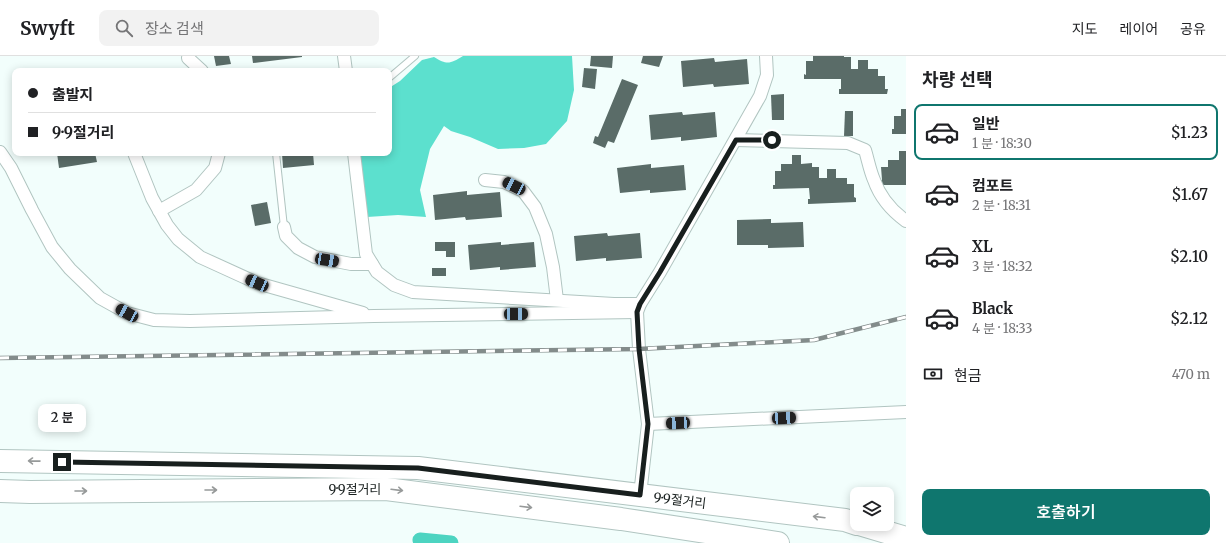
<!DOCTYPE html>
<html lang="ko">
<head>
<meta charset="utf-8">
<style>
  body { margin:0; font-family:Merriweather,"Noto Sans KR",serif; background:#f2f2f2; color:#202124; height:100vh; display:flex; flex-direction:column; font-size:15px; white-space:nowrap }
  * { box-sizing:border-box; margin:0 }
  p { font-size:13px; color:#757577 }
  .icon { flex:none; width:22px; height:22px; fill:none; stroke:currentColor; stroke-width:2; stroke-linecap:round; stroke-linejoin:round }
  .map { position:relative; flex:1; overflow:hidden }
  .details { display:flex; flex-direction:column; background:#fff; width:320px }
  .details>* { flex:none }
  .guide { position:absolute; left:12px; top:12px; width:380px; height:88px; border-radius:8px; box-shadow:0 2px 10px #0003; display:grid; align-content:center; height:88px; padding:0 16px; background:#fff }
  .buttons { position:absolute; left:850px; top:431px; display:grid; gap:8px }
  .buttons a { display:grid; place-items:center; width:44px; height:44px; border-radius:8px; background:#fff; box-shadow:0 2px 10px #0003; font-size:20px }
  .end { position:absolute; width:18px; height:18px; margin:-9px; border:5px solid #181f1e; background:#fff; box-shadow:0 0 0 2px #fff }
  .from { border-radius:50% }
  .bubble { position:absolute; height:28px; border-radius:8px; background:#fff; box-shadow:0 2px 10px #0003; font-size:13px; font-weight:600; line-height:28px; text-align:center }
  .car { position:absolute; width:12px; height:24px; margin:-12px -6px; border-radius:5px; box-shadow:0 0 3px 1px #0007; background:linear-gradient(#222 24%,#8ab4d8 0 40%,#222 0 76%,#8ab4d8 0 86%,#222 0) }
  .guide b { display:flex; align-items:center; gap:14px; height:38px; font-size:15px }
  .guide b+b { border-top:1px solid #e0e0e0 }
  .guide i { width:10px; height:10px; background:#202124 }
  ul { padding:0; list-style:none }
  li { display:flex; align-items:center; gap:12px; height:56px; margin:0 8px 6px; padding:0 8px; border:2px solid transparent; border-radius:8px }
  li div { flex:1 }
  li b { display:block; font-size:15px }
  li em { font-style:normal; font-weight:600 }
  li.active { border-color:#0f766e }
  li>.icon { width:36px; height:36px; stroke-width:1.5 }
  h2 { padding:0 16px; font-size:18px; line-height:48px }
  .pay { display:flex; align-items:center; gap:10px; height:44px; padding:0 16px; font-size:15px }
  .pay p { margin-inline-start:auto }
  .action { display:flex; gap:8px; margin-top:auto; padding:8px 16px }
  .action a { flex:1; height:46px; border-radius:8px; background:#0f766e; color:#fff; font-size:16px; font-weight:600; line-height:46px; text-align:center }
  header { display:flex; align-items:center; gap:24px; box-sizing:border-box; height:56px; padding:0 20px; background:#fff; border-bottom:1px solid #e0e0e0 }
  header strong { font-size:19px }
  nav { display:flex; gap:22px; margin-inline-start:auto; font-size:14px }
  .search { width:280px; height:36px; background:#f2f2f2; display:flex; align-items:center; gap:10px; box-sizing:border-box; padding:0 14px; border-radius:8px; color:#757577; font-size:15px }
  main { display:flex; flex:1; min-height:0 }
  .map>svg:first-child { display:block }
  .forest { fill:#5ce0ce }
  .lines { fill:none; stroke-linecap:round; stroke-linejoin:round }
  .canal { stroke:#4dd4c1; stroke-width:15 }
  .building { fill:#5a6c68 }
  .lane-casing { stroke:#b1c5c1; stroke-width:8 }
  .street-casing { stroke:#b1c5c1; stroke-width:14 }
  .highway-casing { stroke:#b1c5c1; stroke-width:24 }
  .lane { stroke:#fff; stroke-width:6 }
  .street { stroke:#fff; stroke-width:12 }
  .highway { stroke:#fff; stroke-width:22 }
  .rail-casing { stroke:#838c8b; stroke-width:4.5 }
  .rail { stroke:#fff; stroke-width:3; stroke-dasharray:9; stroke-linecap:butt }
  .oneway { stroke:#979a9a }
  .route { stroke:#181f1e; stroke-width:5 }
  .labels { text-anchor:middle; stroke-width:3.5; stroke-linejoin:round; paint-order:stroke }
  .street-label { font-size:13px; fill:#181f1e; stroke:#fff }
</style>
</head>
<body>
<header>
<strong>Swyft</strong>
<div class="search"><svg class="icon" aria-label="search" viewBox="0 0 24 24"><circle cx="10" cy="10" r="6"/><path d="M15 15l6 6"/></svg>장소 검색</div>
<nav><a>지도</a><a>레이어</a><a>공유</a></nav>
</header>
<main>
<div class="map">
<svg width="906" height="487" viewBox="0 0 906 487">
  <rect width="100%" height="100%" fill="#f2fefc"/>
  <path class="forest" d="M463 0H572L574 34 567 65 546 88 524 92 498 93 470 81 451 75 444 70 430 93 420 134 426 161 398 159 367 161 360 97H389V32L400 25 422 4 434 1C447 9 450 8 463 0Z"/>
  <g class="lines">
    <path class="canal" d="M420 484 451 487"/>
  </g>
  <g class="building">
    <path d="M214 0H229L231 8 216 10Z"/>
    <path d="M252 0H302V1L253 7Z"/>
    <path d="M591 0H613L612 12 590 10Z"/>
    <path d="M643 0H663L659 11 641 7Z"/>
    <path d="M813 0H844V1H851V13H858V4H868V13H878V20H885V33H888L887 38H839V33H841V23H804V18L806 19V5H813Z"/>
    <path d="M714 2 715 6 747 3 749 28 714 31 713 28 683 31 681 5Z"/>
    <path d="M584 12 597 13 595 33 582 31Z"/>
    <path d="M622 23 638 29 614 87 608 85 605 92 593 87 595 80 598 81Z"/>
    <path d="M784 38V64H772L771 39Z"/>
    <path d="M901 53H906V78H892V73H894V60H901Z"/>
    <path d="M845 55H853V80H844Z"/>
    <path d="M682 56 683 59 715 56 717 81 681 85V81L651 84 649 59Z"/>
    <path d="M899 95H906V129H880V125L882 124 881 111H888V104H899Z"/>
    <path d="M57 97H95L97 106 59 112Z"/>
    <path d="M282 97H313L314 109 283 112Z"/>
    <path d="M792 99H801V108L812 107V111H819V122H827V113H836V122H847V128H854V141L856 142V146L808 148V143H810L809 132 773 133V129H775V115H781V108H792Z"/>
    <path d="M651 108V112L684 109 686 134 650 137V134L620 137 617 112Z"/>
    <path d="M467 135V139L500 136 502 161 466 164 465 161 435 164 433 139Z"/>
    <path d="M267 146 271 167 255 170 251 149Z"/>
    <path d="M771 163V167L803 166 804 191 768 192V189H737V164Z"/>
    <path d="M607 177 608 180 640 177 642 202 606 205V202L576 205 574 180Z"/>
    <path d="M435 186H455V201H446V195H435Z"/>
    <path d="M501 186V189L534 186 536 211 500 214V211L470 214 468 189Z"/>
    <rect x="432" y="212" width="14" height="8"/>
  </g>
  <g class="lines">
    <g class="lane-casing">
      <g id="lane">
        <path d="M389 22 415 0"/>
        <path d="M276 97 284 171"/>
      </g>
    </g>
    <g class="street-casing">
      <g id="street">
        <path d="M344 0 346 15"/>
        <path d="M188 2 202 15"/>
        <path d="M736 84 848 87 865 94C868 104 870 115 874 124 880 141 892 155 906 165"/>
        <path d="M0 96 11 112 32 154 52 191 70 213 100 242 127 257 154 264 190 265 374 260 637 256"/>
        <path d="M134 97 152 142 167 169 178 183 200 201 257 227 363 257"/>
        <path d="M354 97 366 198 377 216 394 229 413 236 614 248H640"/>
        <path d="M485 124 504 126 523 135 535 151 546 178 553 211 557 244"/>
        <path d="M159 155 196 134 215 112 219 97"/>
        <path d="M284 171 286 180 298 192 315 201 351 208H372"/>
        <path d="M648 368 906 356"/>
        <path d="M640 439 648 368 639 293 637 256 640 248 660 216 760 40 767 19 766 0"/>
      </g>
    </g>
    <g class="highway-casing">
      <g id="highway">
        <path d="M0 405 418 412 845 464 857 468"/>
        <path d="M0 435 30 436 386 433 621 463 778 487"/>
        <path d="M859 468 906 482"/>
      </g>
    </g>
    <use href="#lane" class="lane"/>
    <use href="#street" class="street"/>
    <use href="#highway" class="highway"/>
    <g class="rail-casing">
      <path id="rail" d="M0 302 639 293 814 284 906 261"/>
    </g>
    <use href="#rail" class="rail"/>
  </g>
  <defs><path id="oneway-shaft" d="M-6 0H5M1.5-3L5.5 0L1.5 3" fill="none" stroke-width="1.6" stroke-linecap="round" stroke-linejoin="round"/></defs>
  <g class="oneway">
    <use href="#oneway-shaft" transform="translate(34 405) rotate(-179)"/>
    <use href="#oneway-shaft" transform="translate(211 434)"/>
    <use href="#oneway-shaft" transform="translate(397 434) rotate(7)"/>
    <use href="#oneway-shaft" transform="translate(81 435)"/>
    <use href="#oneway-shaft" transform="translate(526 451) rotate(7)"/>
    <use href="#oneway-shaft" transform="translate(819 461) rotate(-173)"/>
  </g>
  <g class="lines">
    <path class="route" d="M62 406 418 412 640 439 648 368 639 293 637 256 640 248 660 216 736 84H772"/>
  </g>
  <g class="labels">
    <g class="street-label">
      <text x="355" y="438">9·9절거리</text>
      <text transform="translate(680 444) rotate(7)" y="5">9·9절거리</text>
    </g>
  </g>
</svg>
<div class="buttons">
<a><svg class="icon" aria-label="layers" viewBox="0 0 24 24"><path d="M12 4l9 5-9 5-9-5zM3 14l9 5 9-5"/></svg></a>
</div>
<i class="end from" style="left:772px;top:84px"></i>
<i class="end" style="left:62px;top:406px"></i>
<div class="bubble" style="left:38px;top:348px;width:48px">2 분</div>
<i class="car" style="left:514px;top:130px;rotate:297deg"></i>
<i class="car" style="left:327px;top:204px;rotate:100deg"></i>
<i class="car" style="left:257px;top:227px;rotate:294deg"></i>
<i class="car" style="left:127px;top:257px;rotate:299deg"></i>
<i class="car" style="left:516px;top:258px;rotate:89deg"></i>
<i class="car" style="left:784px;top:362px;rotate:87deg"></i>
<i class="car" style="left:678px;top:367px;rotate:267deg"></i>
<div class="guide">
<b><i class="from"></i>출발지</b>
<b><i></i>9·9절거리</b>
</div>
</div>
<section class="details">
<h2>차량 선택</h2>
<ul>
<li class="active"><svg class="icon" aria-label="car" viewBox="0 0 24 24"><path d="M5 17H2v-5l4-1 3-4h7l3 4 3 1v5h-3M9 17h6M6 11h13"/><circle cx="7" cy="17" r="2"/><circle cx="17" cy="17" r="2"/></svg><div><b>일반</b><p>1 분 · 18:30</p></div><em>$1.23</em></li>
<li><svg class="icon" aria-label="car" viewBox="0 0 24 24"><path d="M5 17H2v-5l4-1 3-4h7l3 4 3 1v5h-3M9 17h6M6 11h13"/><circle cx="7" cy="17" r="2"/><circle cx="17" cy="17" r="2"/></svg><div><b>컴포트</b><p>2 분 · 18:31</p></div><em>$1.67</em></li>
<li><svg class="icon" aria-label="car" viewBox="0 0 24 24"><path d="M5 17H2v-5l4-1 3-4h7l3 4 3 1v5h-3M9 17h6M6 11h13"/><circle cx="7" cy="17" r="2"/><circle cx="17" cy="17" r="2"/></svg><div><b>XL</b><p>3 분 · 18:32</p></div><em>$2.10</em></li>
<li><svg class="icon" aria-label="car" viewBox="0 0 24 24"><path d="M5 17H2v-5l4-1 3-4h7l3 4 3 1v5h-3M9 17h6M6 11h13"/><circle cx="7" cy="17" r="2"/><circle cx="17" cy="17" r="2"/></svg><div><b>Black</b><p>4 분 · 18:33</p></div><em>$2.12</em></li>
</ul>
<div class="pay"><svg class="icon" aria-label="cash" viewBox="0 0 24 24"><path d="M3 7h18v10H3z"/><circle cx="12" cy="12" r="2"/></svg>현금<p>470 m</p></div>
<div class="action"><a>호출하기</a></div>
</section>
</main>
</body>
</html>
